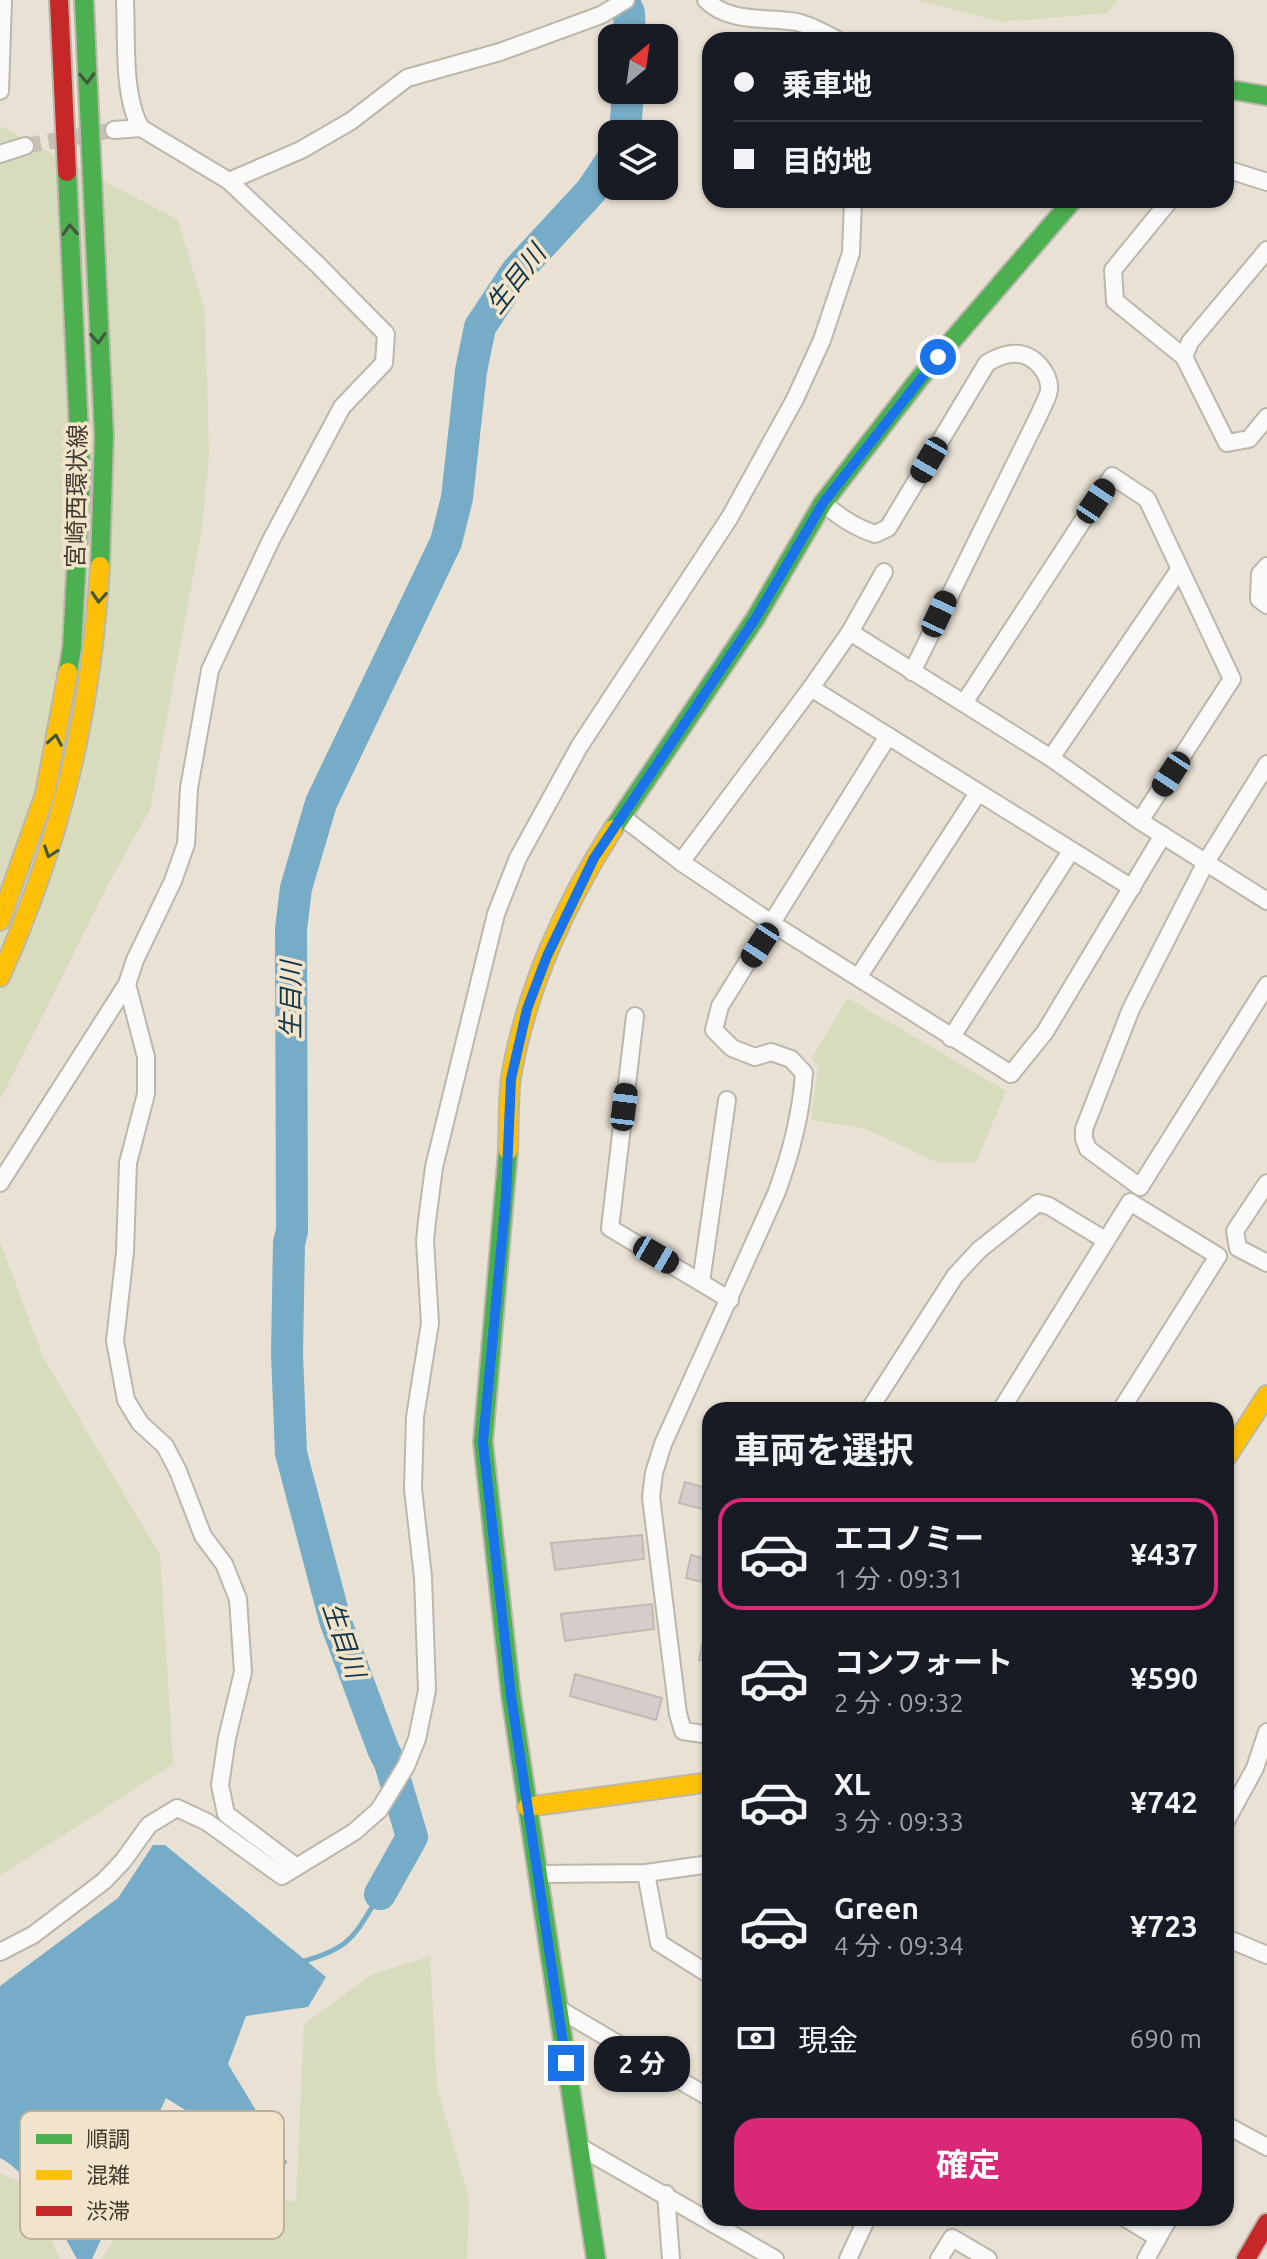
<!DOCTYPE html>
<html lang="ja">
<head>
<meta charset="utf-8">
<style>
  body { margin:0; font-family:Ubuntu,"Noto Sans JP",sans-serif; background:#20242c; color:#f1f3f6; height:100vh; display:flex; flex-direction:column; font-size:30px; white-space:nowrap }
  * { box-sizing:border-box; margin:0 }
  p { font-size:26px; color:#9ea1a6 }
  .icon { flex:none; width:44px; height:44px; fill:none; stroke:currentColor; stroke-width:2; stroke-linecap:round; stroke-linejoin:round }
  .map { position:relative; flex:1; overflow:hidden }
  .panel { position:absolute; left:702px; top:1402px; width:532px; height:824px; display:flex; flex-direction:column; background:#171b24; border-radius:24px; box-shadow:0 2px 6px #0004 }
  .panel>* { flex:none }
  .guide { position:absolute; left:702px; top:32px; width:532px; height:176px; border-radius:24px; box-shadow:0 2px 6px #0004; display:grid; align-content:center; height:176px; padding:0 32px; background:#171b24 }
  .needle { width:52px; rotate:29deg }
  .controls { position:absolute; left:598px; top:24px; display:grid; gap:16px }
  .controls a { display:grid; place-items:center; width:80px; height:80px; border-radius:16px; background:#171b24; box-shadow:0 2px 6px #0004; font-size:40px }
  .end { position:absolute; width:36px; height:36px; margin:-18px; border:10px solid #1a73e8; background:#fff; box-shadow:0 0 0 4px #fff }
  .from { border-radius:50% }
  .bubble { position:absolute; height:56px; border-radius:24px; background:#171b24; box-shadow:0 2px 6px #0004; font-size:26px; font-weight:700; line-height:56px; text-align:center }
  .car { position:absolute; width:24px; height:48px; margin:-24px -12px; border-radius:10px; box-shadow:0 0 6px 2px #0007; background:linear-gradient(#222 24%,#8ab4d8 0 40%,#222 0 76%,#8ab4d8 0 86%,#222 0) }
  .guide b { display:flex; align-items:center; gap:28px; height:76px; font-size:30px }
  .guide b+b { border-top:2px solid #363941 }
  .guide i { width:20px; height:20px; background:#f1f3f6 }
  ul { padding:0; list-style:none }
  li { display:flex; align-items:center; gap:24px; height:112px; margin:0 16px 12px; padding:0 16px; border:4px solid transparent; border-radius:24px }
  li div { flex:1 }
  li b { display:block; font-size:30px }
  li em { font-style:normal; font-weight:700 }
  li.active { border-color:#db2777 }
  li>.icon { width:72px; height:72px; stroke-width:1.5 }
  h2 { padding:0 32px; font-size:36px; line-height:96px }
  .pay { display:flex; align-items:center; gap:20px; height:88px; padding:0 32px; font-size:30px }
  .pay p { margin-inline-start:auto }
  .button { display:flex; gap:16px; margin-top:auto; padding:16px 32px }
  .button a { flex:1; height:92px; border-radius:24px; background:#db2777; color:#fff; font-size:32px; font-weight:700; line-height:92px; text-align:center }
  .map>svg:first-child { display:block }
  .green { fill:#d8dbbc }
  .water { fill:#76acc7 }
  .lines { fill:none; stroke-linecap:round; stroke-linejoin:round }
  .stream { stroke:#76acc7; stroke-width:5 }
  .river { stroke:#76acc7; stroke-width:32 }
  .building { fill:#d6cdca; stroke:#c1b9b6; stroke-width:2 }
  .street-tunnel { stroke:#c7c0b3; stroke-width:16; stroke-dasharray:16 8; stroke-linecap:butt }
  .street-casing { stroke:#bcb7ac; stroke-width:20 }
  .fast-casing { stroke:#bcb7ac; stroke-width:22 }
  .slow-casing { stroke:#bcb7ac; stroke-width:22 }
  .jam-casing { stroke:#bcb7ac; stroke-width:22 }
  .street { stroke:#fcfaf9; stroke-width:16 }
  .fast { stroke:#4caf50; stroke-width:18 }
  .slow { stroke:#ffc107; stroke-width:18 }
  .jam { stroke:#c62828; stroke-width:18 }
  .oneway { stroke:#435839 }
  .route { stroke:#1a73e8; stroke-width:10 }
  .labels { text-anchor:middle; stroke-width:7; stroke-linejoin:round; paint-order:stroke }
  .street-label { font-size:24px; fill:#403b31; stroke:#f2e4cb }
  .water-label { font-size:26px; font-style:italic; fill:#13374a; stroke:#f2e4cb }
  .key { fill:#f2e4cb; stroke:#bdb19d; stroke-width:2 }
  .key-label { font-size:22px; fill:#403b31 }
</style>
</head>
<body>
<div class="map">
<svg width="1267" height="2259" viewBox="0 0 1267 2259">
  <rect width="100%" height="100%" fill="#e9e1d4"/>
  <g class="green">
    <path d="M917 0H1118L1107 13 1001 22Z"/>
    <path d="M0 126 178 220 205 311 209 454 202 528 150 809 109 883 0 1100Z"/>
    <path d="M848 998 1006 1091 976 1162H936L864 1128 811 1120 818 1068 812 1058Z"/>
    <path d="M0 1242 43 1357 160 1555 173 1764 0 1876Z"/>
    <path d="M430 1956 437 2087 469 2199 467 2259H101L151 2185 204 2180 296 2202 304 2024 371 1975Z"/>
    <path d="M0 2173 28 2186 60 2259H0Z"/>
  </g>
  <path class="water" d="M153 1845H165L326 1977 308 2007 246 2016 228 2064 287 2162 282 2170 166 2098 92 2259H77C61 2230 30 2172 0 2158V1986L118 1898Z"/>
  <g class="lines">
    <path class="stream" d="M301 1962C352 1948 354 1936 380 1894"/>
    <g class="river">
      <path d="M623 0 629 13 630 38"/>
      <path d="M625 134 628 90"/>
      <path d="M380 1894 412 1837 390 1763 383 1749 335 1620 291 1453 287 1354 289 1243 292 1231 291 929 296 888 321 803 446 542 457 498 471 371 480 327 517 271 591 191 612 160"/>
    </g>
  </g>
  <g class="building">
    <path d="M685 1482 710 1489V1511L679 1503Z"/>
    <path d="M642 1535 644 1559 555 1570 551 1543Z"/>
    <path d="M691 1555 710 1560V1584L686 1578Z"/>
    <path d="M652 1604 654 1629 565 1641 561 1614Z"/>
    <path d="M704 1635 710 1637V1663L699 1660Z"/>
    <path d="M575 1674 662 1698 656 1720 570 1696Z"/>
  </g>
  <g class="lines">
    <path class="street-tunnel" d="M25 146 114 130"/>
    <g class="street-casing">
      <g id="street">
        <path d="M706 0C728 23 767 17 797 22 811 25 825 34 838 40"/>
        <path d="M0 91 3 0"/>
        <path d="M114 130 141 128"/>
        <path d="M0 154 25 146"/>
        <path d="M1226 169 1267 182"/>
        <path d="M229 181 301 150 351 121 407 78 500 52 601 15 626 0"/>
        <path d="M1170 200 1113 270 1115 301 1184 357 1227 443 1249 439 1267 417"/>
        <path d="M1184 357 1190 342 1267 250"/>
        <path d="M823 503C840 517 854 527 875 534L888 528 987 363C1005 352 1025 348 1040 366 1045 372 1050 381 1049 390 1048 398 1042 407 1039 415L912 672"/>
        <path d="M1267 566 1260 574 1259 599 1267 605"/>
        <path d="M850 632 884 572"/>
        <path d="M811 688 1132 888"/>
        <path d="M964 703 1112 476 1147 499 1232 679 1140 821"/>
        <path d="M1051 758 1179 570"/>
        <path d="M1267 764 1206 862 1131 1009 1084 1129V1139L1088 1149 1140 1187 1267 985"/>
        <path d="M621 816 681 862 773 924 1011 1074 1045 1032 1163 835"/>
        <path d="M681 862 811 688 850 632 1051 758 1140 821 1267 901"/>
        <path d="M859 976 978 793"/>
        <path d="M127 984 146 1057V1094L128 1163 125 1252 115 1341 126 1400 140 1423 165 1446 178 1471 203 1536 224 1564 238 1599 243 1672 227 1738 220 1785 226 1814 295 1866"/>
        <path d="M635 1016 610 1228 730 1300"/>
        <path d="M951 1038 1071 851"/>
        <path d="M0 1183 127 984 135 960 173 881 186 844 189 788 210 670 271 540 342 407 384 363 386 334 317 264 229 181 141 128C122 96 127 37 125 0"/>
        <path d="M1267 1183 1235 1231 1238 1248 1267 1263"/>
        <path d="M701 1282 727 1100"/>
        <path d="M869 1410 955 1276 979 1250 1038 1203 1049 1206 1105 1240"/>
        <path d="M1001 1410 1130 1202 1218 1256 1121 1410"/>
        <path d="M710 1735 683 1731 678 1714 651 1497 654 1473 663 1444 776 1194C791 1154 801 1116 804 1073L791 1059 771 1052 755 1057 732 1048 714 1030 720 1006 888 736"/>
        <path d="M1226 1821 1255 1768 1267 1732"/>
        <path d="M646 1873 659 1943 710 1975"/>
        <path d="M538 1874 646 1873 710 1864"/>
        <path d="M1226 1938 1267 1955"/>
        <path d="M0 1952 33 1935 104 1881 123 1861 149 1825 177 1808 207 1822 282 1876 354 1832 379 1810 406 1766 417 1739 427 1690 423 1577 413 1489 415 1417 430 1323 425 1241 427 1221 434 1167 496 914 518 858 579 747 730 517 795 399 822 340 851 253 853 200"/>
        <path d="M557 2008 710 2098"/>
        <path d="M1226 2125 1267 2147"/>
        <path d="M580 2147 775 2259"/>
        <path d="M666 2194 671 2259"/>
        <path d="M1125 2218 1158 2238"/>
        <path d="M848 2259 867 2218"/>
        <path d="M939 2259 952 2238 988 2259"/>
        <path d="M1146 2259 1169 2218"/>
      </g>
    </g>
    <g class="fast-casing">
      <g id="fast">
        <path d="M84 0 104 436 100 566"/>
        <path d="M1226 89 1267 96"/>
        <path d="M67 172 81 478 72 648 68 672"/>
        <path d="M613 829 755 619 823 503 919 379 1073 200"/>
        <path d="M508 1151 483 1442 511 1696 596 2259"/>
      </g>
    </g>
    <g class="slow-casing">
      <g id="slow">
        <path d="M0 921 45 794 68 672"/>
        <path d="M0 977C61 841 91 715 100 566"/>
        <path d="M508 1151C509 1127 508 1101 511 1077 526 990 565 903 613 829"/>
        <path d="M1226 1458 1267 1395"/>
        <path d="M527 1807 710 1782"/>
      </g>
    </g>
    <g class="jam-casing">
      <g id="jam">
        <path d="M59 0 67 172"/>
        <path d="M1246 2259 1267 2223"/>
      </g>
    </g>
    <use href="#street" class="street"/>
    <use href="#fast" class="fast"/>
    <use href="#slow" class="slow"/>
    <use href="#jam" class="jam"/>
  </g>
  <defs><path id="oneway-chevron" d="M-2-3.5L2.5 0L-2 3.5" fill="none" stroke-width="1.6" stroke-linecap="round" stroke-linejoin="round" transform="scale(2)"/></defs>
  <g class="oneway">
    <use href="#oneway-chevron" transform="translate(87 78) rotate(88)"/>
    <use href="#oneway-chevron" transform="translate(70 230) rotate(-93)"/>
    <use href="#oneway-chevron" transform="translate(98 338) rotate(87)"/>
    <use href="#oneway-chevron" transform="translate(99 597) rotate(94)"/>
    <use href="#oneway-chevron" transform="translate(55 740) rotate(-80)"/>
    <use href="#oneway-chevron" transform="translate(50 852) rotate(109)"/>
  </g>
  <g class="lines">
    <path class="route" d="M566 2063 511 1696 483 1442 506 1196 511 1079 527 1009 547 956 594 858 755 619 823 503 938 357"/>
  </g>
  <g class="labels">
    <g class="street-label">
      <text transform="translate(77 496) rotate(-89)" y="8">宮崎西環状線</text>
    </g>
    <g class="water-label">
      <text transform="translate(516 279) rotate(-52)" y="9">生目川</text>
      <text transform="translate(291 1000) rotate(-90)" y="9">生目川</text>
      <text transform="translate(344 1640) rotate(71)" y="9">生目川</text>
    </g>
  </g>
  <rect x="20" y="2111" width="264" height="128" rx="12" class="key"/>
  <rect x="36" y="2134" width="36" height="10" fill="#4caf50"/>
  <rect x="36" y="2170" width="36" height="10" fill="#ffc107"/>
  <rect x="36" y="2206" width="36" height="10" fill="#c62828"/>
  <g class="key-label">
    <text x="86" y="2147">順調</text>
    <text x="86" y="2183">混雑</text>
    <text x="86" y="2219">渋滞</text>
  </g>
</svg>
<div class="controls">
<a><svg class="needle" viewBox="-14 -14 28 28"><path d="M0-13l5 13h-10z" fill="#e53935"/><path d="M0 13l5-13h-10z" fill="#9ea1a6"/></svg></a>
<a><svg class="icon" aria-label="layers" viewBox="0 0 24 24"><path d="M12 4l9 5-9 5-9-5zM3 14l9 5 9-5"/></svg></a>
</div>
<i class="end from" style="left:938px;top:357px"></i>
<i class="end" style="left:566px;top:2063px"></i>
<div class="bubble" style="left:594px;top:2036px;width:96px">2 分</div>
<i class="car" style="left:929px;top:460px;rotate:210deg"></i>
<i class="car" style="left:1096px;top:501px;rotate:34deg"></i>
<i class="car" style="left:939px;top:614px;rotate:25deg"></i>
<i class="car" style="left:1171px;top:774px;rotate:213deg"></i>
<i class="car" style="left:760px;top:945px;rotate:213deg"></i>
<i class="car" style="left:624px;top:1107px;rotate:7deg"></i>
<i class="car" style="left:656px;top:1255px;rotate:120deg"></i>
<div class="guide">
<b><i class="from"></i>乗車地</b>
<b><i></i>目的地</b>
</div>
<section class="panel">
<h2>車両を選択</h2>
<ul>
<li class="active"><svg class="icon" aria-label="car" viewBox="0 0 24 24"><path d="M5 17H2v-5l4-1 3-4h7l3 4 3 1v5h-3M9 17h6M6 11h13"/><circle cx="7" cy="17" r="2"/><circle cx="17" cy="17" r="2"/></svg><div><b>エコノミー</b><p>1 分 · 09:31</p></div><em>¥437</em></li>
<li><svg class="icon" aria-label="car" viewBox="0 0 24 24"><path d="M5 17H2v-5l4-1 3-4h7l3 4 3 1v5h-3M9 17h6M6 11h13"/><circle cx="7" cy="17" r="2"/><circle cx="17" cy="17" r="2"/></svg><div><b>コンフォート</b><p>2 分 · 09:32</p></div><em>¥590</em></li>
<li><svg class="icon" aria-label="car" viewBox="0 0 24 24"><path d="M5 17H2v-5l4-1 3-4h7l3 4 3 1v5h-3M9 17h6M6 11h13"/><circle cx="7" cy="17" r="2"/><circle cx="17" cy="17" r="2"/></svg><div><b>XL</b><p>3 分 · 09:33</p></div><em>¥742</em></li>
<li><svg class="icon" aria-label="car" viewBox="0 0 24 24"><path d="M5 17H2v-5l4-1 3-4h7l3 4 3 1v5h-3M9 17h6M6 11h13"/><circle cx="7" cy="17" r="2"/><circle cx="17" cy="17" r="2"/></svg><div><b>Green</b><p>4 分 · 09:34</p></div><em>¥723</em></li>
</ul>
<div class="pay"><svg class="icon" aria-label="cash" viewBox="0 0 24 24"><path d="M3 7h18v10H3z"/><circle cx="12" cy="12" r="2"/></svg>現金<p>690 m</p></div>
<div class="button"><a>確定</a></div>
</section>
</div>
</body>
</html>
